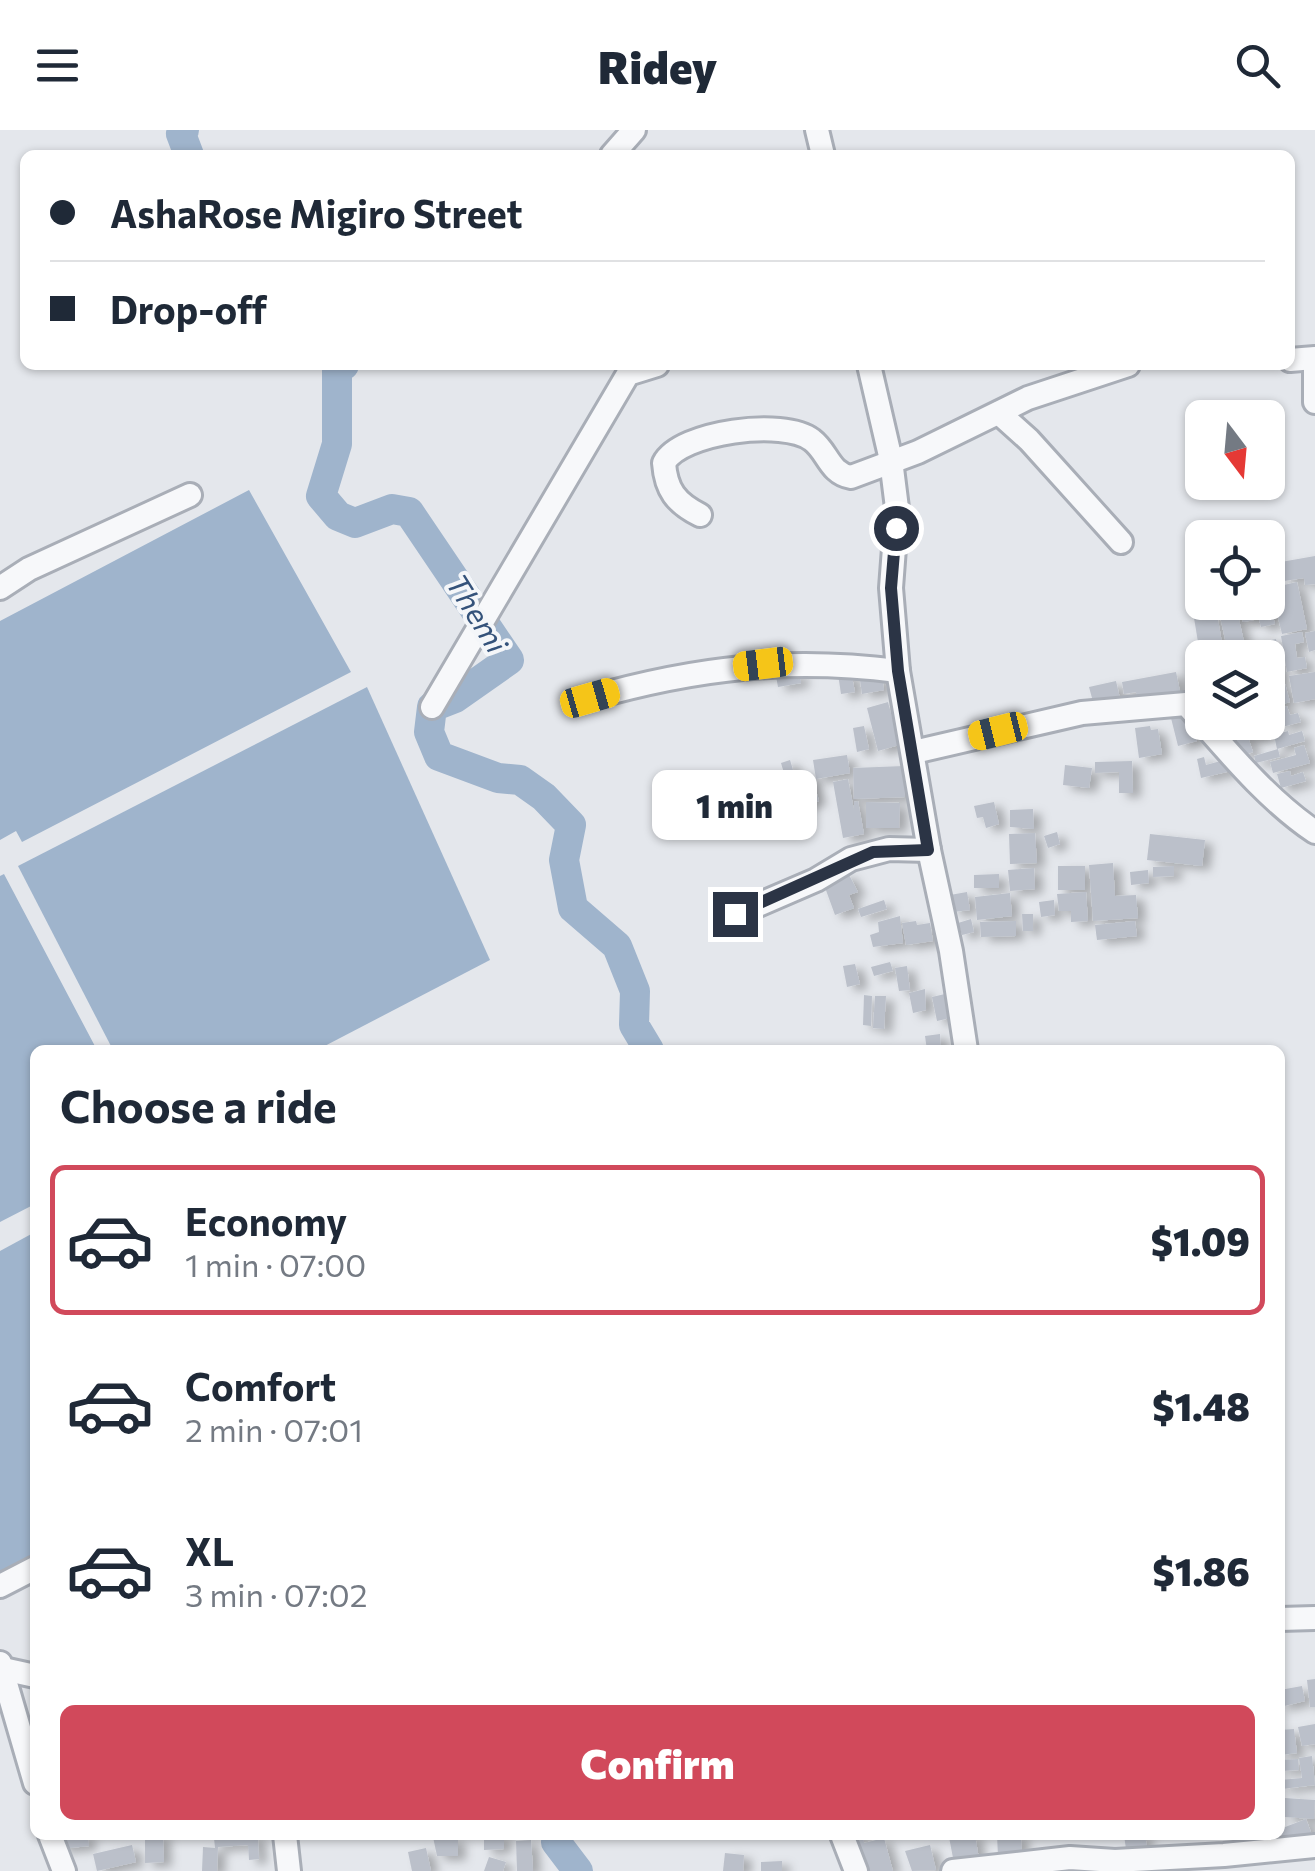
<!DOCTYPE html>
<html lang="en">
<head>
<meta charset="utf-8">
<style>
  body { margin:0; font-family:Commissioner,sans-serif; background:#f2f2f3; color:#1f2937; height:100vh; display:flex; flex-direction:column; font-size:38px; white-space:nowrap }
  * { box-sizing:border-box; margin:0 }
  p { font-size:32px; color:#747a83 }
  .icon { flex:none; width:55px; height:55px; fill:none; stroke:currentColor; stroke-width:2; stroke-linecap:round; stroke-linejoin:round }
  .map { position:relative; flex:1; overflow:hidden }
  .panel { position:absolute; left:30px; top:915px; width:1255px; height:795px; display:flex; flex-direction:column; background:#fff; border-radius:15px; box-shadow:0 2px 8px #0004 }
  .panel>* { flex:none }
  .guide { position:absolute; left:20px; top:20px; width:1275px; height:220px; border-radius:15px; box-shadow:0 2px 8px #0004; display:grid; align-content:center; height:220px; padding:0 30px; background:#fff }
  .needle { width:65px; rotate:164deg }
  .controls { position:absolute; left:1185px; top:270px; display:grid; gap:20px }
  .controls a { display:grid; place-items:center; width:100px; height:100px; border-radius:15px; background:#fff; box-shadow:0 2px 8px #0004; font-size:50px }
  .end { position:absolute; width:45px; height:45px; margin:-22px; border:12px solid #2b3445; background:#fff; box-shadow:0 0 0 5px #fff }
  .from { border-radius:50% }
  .bubble { position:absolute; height:70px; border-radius:15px; background:#fff; box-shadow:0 2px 8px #0004; font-size:32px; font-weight:800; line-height:70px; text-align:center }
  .car { position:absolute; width:30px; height:60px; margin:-30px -15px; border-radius:12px; box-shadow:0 0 8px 2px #0007; background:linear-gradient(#f5c518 24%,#345 0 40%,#f5c518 0 76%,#345 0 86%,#f5c518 0) }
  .guide b { display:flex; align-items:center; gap:35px; height:95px; font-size:38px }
  .guide b+b { border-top:2px solid #e0e1e3 }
  .guide i { width:25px; height:25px; background:#1f2937 }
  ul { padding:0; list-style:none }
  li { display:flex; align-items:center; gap:30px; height:150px; margin:0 20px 15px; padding:0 10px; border:5px solid transparent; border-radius:15px }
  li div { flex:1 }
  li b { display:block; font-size:38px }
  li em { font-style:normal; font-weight:800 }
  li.selected { border-color:#d1495b }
  li>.icon { width:90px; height:90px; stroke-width:1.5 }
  h2 { padding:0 30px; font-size:45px; line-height:120px }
  .cta { display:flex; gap:20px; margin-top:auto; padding:20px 30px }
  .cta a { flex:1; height:115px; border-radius:15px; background:#d1495b; color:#fff; font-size:40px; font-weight:800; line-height:115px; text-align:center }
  header { display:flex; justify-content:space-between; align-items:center; height:130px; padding:0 30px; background:#fff; font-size:45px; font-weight:800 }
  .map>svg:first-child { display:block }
  .water { fill:#9fb4cc }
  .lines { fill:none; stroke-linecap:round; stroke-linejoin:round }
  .river { stroke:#9fb4cc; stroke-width:30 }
  .building { fill:#bbc0ca; filter:url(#shadow) }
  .minor-casing { stroke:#a9aeb7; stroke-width:28 }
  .minor { stroke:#f7f8fa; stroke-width:22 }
  .route { stroke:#2b3445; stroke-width:12 }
  .labels { text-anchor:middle; stroke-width:8; stroke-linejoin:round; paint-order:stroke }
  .water-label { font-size:30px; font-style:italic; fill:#34527a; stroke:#f4f6f9 }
</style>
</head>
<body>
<header><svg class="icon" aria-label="menu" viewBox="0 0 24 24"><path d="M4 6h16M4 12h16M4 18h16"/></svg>Ridey<svg class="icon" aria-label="search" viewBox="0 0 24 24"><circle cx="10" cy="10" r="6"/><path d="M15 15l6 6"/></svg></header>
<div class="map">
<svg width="1315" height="1741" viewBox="0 0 1315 1741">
  <defs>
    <filter id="shadow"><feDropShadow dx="8" dy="4.5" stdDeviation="5" flood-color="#0004"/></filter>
  </defs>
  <rect width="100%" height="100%" fill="#e4e7ec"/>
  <g class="water">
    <path d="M249 360 351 542 22 712 16 701 0 710V491Z"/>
    <path d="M367 557 490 830 317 920H113L18 736Z"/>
    <path d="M4 744 97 920H35V1074L0 1092V746Z"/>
    <path d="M35 1102V1426L0 1444V1121Z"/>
  </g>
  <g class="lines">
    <g class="river">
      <path d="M184 0 181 4 189 25"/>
      <path d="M344 235 337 237V314L321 366 338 386 355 393 392 379 409 382 509 530 455 568 432 577 429 602 439 626 498 648 520 650 544 667 571 695 564 730 573 778 617 816 635 861 634 895 649 920"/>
      <path d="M558 1705 556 1712 578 1741"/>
    </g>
  </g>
  <g class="building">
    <path d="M1315 426V454L1305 455 1304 448 1284 451 1281 432Z"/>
    <path d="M1297 452 1307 499 1282 504 1271 458Z"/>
    <path d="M1268 465 1275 494 1261 497 1259 489 1243 492 1238 472H1268Z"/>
    <path d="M1217 472H1235L1245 516 1276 509 1281 528 1268 531V528H1229Z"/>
    <path d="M1217 484 1222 513 1199 518 1194 488Z"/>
    <path d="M1315 501V520L1309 522 1305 503Z"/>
    <path d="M1302 502 1304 512 1295 514 1297 528 1305 527 1307 538 1287 542 1281 506Z"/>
    <path d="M1223 517 1225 528H1202L1199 533 1197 522Z"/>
    <path d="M1277 531 1282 552 1272 555 1268 548V533Z"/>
    <path d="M800 542 801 553 778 557 776 546Z"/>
    <path d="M851 542 855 562 841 564 838 544Z"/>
    <path d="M1176 542 1181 566 1138 574 1136 562 1124 564 1122 552Z"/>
    <path d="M1315 542V569L1294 573 1289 546Z"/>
    <path d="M859 543 882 547 884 560 862 564Z"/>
    <path d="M1116 551 1121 573 1095 579 1089 557Z"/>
    <path d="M1285 554 1290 572 1268 578V559Z"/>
    <path d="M888 572 899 615 878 621 867 578Z"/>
    <path d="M1287 576 1290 585 1298 583 1301 592 1282 597 1276 579Z"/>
    <path d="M1190 583 1197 611 1178 616 1171 588Z"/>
    <path d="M1227 592H1243L1253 622 1242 626 1236 607 1221 611 1216 596Z"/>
    <path d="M1262 592H1266L1270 603 1251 609 1247 597Z"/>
    <path d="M864 596 869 619 857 622 853 598Z"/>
    <path d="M1150 596 1151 600 1158 599 1162 624 1139 628 1135 598Z"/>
    <path d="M1288 601 1289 605 1302 601 1305 611 1277 619 1274 605Z"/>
    <path d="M1304 615 1310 633 1273 643 1270 632 1296 625 1294 618Z"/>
    <path d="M1278 619 1280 627 1256 633 1254 626Z"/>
    <path d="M847 625 850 643 816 649 813 630Z"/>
    <path d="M1204 627 1206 635 1228 629 1231 641 1201 648 1197 629Z"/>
    <path d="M790 630 796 650 787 653 781 633Z"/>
    <path d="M1132 631 1133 663H1119V642L1095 643V632Z"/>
    <path d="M1065 635 1092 638 1089 658 1063 655Z"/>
    <path d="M904 636 905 667 854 669 853 638Z"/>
    <path d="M1290 641 1291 646 1303 642 1306 651 1281 658 1277 644Z"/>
    <path d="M811 643 819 671 801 676 798 666 804 664 799 646Z"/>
    <path d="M848 649 854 680V672L858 671 864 704 843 708 833 652Z"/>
    <path d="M866 672 900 673 899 698H866Z"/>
    <path d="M994 672 999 694 986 698 983 687 977 688 974 676Z"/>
    <path d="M1033 679 1034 699 1010 697V680Z"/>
    <path d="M1057 702 1060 714 1048 718 1044 706Z"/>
    <path d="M1035 703 1037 733 1010 734 1009 704Z"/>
    <path d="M1150 704 1205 710 1202 736 1147 730Z"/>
    <path d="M1113 733 1115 766 1136 765 1138 788 1093 791 1089 735Z"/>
    <rect x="1058" y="736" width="27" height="24"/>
    <path d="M1174 736V746L1153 747V737Z"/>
    <path d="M1034 738 1035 759 1010 761 1008 740Z"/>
    <path d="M1148 740 1149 753 1131 755 1130 742Z"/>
    <path d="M848 743 858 762 849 765 854 778 835 785 823 752Z"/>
    <path d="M999 744V758H974V745Z"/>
    <path d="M967 762 970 780 953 782 950 765Z"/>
    <path d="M1086 762 1088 791 1071 792V781H1059L1057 764Z"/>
    <path d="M1010 763 1012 786 977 790 975 767Z"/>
    <path d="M884 770 887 779 861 787 858 779Z"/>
    <path d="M1054 770 1055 785 1041 787 1039 772Z"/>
    <path d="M1022 784H1033V801H1023Z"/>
    <path d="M900 786 903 813 873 817 870 805 879 802 878 792Z"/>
    <path d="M971 789 974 802 962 805 958 793Z"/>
    <path d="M916 791 917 795 930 793 933 811 906 815 902 793Z"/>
    <path d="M1016 791V806L981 807 980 792Z"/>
    <path d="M1135 791 1137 806 1097 810 1095 795Z"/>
    <path d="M890 832 893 841 874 846 871 837Z"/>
    <path d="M855 834 860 854 847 857 843 836Z"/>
    <path d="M907 836 910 860 899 861 895 838Z"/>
    <path d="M925 859 926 880 913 883 909 863Z"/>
    <path d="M945 864 950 888 937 891 932 867Z"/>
    <path d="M864 865 872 866 871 896 863 895Z"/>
    <path d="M875 866H886L884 899 873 898Z"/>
    <path d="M940 904 941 920H927L925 906Z"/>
    <path d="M1315 1549V1577H1310L1307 1550Z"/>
    <path d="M1302 1556 1305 1571 1280 1577V1560Z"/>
    <path d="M1315 1594V1614L1302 1616 1298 1597Z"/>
    <path d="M1294 1599 1297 1623 1280 1625V1600Z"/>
    <path d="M1312 1626 1315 1655 1282 1659 1280 1650 1302 1648 1299 1628Z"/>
    <path d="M1298 1629 1299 1640 1280 1641V1630Z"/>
    <path d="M1285 1668 1315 1670 1314 1689 1284 1687Z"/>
    <path d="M1306 1689 1312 1705 1285 1715 1280 1699Z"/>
    <path d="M59 1705H88L89 1716 60 1719Z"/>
    <path d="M145 1705H163L164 1732 145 1733Z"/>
    <path d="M484 1705H504V1719L484 1720Z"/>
    <path d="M838 1705H863L864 1713 884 1708 893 1741H865L858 1714 840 1717Z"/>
    <path d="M975 1705 979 1729 954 1733 949 1707Z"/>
    <path d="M997 1705H1021L1022 1725 998 1726Z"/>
    <path d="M1124 1705H1145L1148 1723 1127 1726Z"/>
    <path d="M258 1706 259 1729 249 1730 248 1715 218 1717 217 1741H202L203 1717 215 1718 214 1708Z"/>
    <path d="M433 1707 458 1709V1726H437Z"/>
    <path d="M531 1710 533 1741H517L516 1711Z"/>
    <path d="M132 1715 136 1732 97 1741 93 1724Z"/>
    <path d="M930 1715 936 1740 912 1741 905 1721Z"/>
    <path d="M426 1718 431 1741H412L408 1722Z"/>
    <path d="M725 1723 744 1725 743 1741H723Z"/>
    <path d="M489 1727 506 1732 503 1741H484Z"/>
    <path d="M782 1731V1741H761V1732Z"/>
  </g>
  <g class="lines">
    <g class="minor-casing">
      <g id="minor">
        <path d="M817 0 823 25"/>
        <path d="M612 25 634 0"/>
        <path d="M1290 230 1315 228"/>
        <path d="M1315 234V272"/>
        <path d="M869 235 891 330 897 378 891 458 898 541 929 720 951 821 966 920"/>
        <path d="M999 283 1029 310 1121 412"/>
        <path d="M700 385C676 373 666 360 664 333 680 302 784 288 812 310 828 322 829 343 851 347L918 322 1028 268 1128 235"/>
        <path d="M0 458 29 439 190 365"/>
        <path d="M590 568C696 538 787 527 898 541"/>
        <path d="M432 577 628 244 657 235"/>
        <path d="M914 622 1082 583 1186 574C1225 618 1266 669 1315 702"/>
        <path d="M735 785 816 750 851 729 889 719 929 720"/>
        <path d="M0 1456 35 1438"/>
        <path d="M1280 1489 1315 1488"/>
        <path d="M0 1533 35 1653"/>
        <path d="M3 1539 35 1546"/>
        <path d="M50 1705 64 1741"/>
        <path d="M285 1705 289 1741"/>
        <path d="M842 1705 856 1741"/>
        <path d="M953 1741 1070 1728 1115 1731 1224 1725 1315 1716"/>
      </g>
    </g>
    <use href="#minor" class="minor"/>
  </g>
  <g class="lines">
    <path class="route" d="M735 784 873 722 928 720 898 541 891 458 896 398"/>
  </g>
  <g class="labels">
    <g class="water-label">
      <text transform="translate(476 484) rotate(58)" y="10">Themi</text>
    </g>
  </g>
</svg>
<div class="controls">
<a><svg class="needle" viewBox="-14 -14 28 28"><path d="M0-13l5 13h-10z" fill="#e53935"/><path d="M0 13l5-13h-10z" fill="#747a83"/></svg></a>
<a><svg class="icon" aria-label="locate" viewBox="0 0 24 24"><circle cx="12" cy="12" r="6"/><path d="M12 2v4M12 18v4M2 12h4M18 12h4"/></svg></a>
<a><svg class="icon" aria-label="layers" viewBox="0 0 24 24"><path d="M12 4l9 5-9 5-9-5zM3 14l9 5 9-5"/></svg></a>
</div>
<i class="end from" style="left:896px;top:398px"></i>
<i class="end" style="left:735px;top:784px"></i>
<div class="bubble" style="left:652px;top:640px;width:165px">1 min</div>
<i class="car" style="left:763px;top:534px;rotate:263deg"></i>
<i class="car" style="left:590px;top:568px;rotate:74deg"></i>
<i class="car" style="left:998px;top:601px;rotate:256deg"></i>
<div class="guide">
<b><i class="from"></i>AshaRose Migiro Street</b>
<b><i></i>Drop-off</b>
</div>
<section class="panel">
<h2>Choose a ride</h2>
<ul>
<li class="selected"><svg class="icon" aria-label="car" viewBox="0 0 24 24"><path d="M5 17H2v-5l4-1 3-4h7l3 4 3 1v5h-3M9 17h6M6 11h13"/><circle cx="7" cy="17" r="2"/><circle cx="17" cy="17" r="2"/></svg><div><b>Economy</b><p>1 min · 07:00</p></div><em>$1.09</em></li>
<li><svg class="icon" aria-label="car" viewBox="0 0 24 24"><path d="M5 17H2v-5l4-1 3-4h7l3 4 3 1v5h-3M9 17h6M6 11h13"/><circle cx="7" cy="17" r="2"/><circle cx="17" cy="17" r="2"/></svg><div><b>Comfort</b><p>2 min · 07:01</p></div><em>$1.48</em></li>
<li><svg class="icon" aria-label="car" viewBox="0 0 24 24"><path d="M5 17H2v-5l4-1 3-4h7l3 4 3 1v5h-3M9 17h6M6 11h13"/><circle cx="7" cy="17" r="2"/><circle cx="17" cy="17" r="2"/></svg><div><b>XL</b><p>3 min · 07:02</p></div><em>$1.86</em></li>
</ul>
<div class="cta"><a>Confirm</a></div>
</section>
</div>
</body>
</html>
